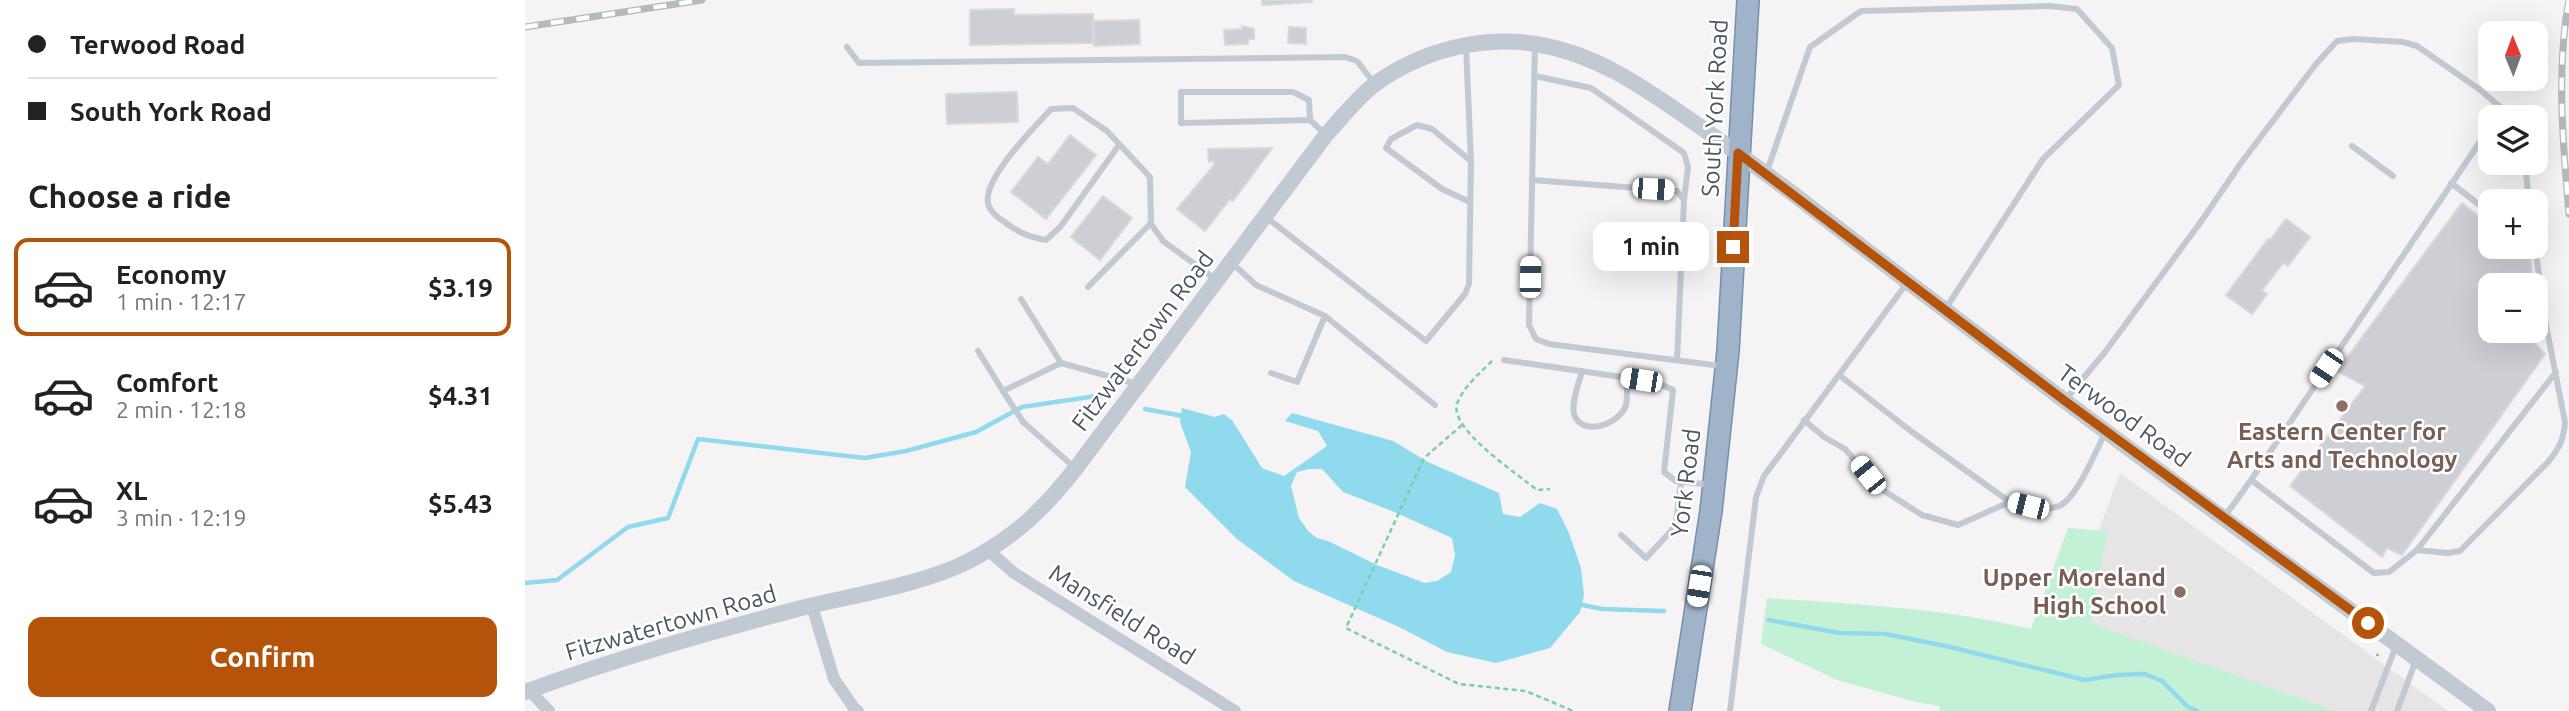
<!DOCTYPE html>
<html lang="en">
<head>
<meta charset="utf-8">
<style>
  body { margin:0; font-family:Ubuntu,sans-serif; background:#f6f6f6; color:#222; height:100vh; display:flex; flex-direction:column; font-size:26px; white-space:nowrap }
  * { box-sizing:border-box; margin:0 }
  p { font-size:23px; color:#767676 }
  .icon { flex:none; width:38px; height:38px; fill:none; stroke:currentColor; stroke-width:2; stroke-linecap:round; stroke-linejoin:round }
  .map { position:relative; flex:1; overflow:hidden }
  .drawer { display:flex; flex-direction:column; background:#fff; width:525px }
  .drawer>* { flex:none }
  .top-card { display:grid; align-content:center; height:154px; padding:0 28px; background:#fff }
  .needle { width:46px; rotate:359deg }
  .tools { position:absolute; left:1953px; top:21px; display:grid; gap:14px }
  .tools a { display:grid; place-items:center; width:70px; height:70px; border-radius:14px; background:#fff; box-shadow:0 7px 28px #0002; font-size:35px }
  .end { position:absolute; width:32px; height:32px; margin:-16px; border:9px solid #b45309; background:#fff; box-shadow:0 0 0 4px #fff }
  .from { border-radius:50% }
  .bubble { position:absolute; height:49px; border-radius:14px; background:#fff; box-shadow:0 7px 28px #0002; font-size:23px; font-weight:600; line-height:49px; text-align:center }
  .car { position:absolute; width:21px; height:42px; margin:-21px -10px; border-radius:9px; box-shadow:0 0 5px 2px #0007; background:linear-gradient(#fff 24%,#345 0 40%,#fff 0 76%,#345 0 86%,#fff 0) }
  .top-card b { display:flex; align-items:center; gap:24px; height:66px; font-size:26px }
  .top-card b+b { border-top:2px solid #e0e0e0 }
  .top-card i { width:18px; height:18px; background:#222 }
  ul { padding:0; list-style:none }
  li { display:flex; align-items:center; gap:21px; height:98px; margin:0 14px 10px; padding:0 14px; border:4px solid transparent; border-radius:14px }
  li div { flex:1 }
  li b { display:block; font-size:26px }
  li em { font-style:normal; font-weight:600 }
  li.current { border-color:#b45309 }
  li>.icon { width:63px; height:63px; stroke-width:1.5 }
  h2 { padding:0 28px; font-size:32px; line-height:84px }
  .primary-button { display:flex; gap:14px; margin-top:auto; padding:14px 28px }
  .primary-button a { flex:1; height:80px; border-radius:14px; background:#b45309; color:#fff; font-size:28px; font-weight:600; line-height:80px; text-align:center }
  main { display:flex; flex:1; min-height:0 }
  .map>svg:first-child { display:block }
  .education { fill:#e6e4e5 }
  .green { fill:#c3f1d5 }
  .water { fill:#90daee; fill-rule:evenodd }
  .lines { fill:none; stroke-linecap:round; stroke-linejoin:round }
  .stream { stroke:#90daee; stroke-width:4.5 }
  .building { fill:#cdcfd5; stroke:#d7d9de; stroke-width:2 }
  .trunk-casing { stroke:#7690ad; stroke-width:24 }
  .path { stroke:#7ad0a6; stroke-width:2.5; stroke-dasharray:5 3.5; stroke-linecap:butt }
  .service { stroke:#c1cad2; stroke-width:6 }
  .minor { stroke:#c1cad2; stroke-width:12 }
  .tertiary { stroke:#c1cad2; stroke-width:16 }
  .trunk { stroke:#9fb4c9; stroke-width:21 }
  .rail-casing { stroke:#b5b8bd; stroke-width:7 }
  .rail { stroke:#fff; stroke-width:4.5; stroke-dasharray:13; stroke-linecap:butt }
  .route { stroke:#b45309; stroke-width:9 }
  .education-dot { fill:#8d6e63; stroke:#fff; stroke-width:2.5 }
  .labels { text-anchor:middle; stroke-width:5; stroke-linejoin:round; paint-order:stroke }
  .street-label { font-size:24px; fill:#4a5661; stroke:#fff }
  .education-label { font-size:24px; font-weight:bold; fill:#785e54; stroke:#fff }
</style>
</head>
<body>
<main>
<section class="drawer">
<div class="top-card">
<b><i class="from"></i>Terwood Road</b>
<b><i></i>South York Road</b>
</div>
<h2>Choose a ride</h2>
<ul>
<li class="current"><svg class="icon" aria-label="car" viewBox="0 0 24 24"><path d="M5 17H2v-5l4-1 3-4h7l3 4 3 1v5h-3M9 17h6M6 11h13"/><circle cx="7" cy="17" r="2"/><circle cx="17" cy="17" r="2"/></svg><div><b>Economy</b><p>1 min · 12:17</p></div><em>$3.19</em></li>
<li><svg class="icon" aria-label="car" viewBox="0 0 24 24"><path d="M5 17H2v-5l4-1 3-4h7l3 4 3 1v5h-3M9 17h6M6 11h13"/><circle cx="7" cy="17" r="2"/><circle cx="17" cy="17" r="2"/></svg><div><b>Comfort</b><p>2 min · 12:18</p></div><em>$4.31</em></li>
<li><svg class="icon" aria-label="car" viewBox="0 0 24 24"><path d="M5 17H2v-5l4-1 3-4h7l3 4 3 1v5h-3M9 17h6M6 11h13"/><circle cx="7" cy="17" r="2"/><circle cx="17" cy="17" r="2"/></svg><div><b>XL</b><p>3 min · 12:19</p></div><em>$5.43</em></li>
</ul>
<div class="primary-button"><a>Confirm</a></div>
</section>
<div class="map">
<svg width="2044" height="711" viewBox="0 0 2044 711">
  <rect width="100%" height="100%" fill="#f5f3f3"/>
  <path class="education" d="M1595 473 1923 711H1507Z"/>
  <path class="green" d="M1543 528 1583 531 1565 623 1810 711H1415L1414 706 1391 702 1312 680 1236 644 1242 598C1330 604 1419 608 1506 629Z"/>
  <path class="water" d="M657 408 690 417 699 414 707 420 737 468 759 476 802 446 793 431 760 421 767 413 868 441 903 462 974 493 978 514 995 517 1015 503 1032 509 1044 533 1056 568 1059 595 1055 612 1025 648 971 663 922 652 874 627 769 581 712 539 660 487 666 452 655 422ZM784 469H797L818 492 867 511 927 538 930 555 926 572 912 581 900 583 852 565 803 541 792 538 784 532 774 518 766 486 772 472Z"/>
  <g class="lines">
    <g class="stream">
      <path d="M620 409 658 416 660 419"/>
      <path d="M0 583 32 580 103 527 143 518 173 439 340 458 381 451 451 432 497 407 571 396 583 397"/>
      <path d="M1053 604 1077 609 1139 611"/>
      <path d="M1244 620 1315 633 1361 634 1425 647 1560 680 1592 675 1620 674 1637 681 1663 707 1672 711"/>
    </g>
  </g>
  <g class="building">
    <path d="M737 0H787V2L737 5Z"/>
    <path d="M489 9V15L568 14V43L445 45V10Z"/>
    <path d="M614 20 615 44 569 46 568 21Z"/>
    <path d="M717 26 729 29V39H723V44L700 45 699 30 717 29Z"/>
    <path d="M764 27 781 28V44L763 43Z"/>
    <path d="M492 92 493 122 422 124 421 94Z"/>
    <path d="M545 135 571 155 521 219 486 192 513 157 523 164Z"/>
    <path d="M747 148 708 201 705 199 680 231 652 209 689 165V161L684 162 683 149Z"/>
    <path d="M578 196 607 218 575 260 546 237Z"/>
    <path d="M1937 203 1965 225V247H1993L2006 257 2007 285H1965V331H2010V343L2020 354 1877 555 1862 548 1857 557 1765 486 1840 386 1812 371Z"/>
    <path d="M1761 219 1785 237 1763 266 1758 263 1737 291 1742 294 1727 314 1701 295 1743 239 1745 240Z"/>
  </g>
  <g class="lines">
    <g class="trunk-casing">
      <path id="trunk" d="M1155 711 1186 511 1203 351 1223 0"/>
    </g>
    <g class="path">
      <path d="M967 361C955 373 938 387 932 404 924 429 994 475 1012 490L1025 489"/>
      <path d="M937 425 899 458 821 628 934 684 1001 691 1048 711"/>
      <path d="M1851 655H1854"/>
    </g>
    <g class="service">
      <path d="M1010 46 1004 325 1011 339 1024 344 1196 366"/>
      <path d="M322 47 334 63 820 57 832 61 849 83"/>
      <path d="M1010 76 1066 88 1159 153 1163 167 1159 200"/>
      <path d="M1972 117 1978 108"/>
      <path d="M785 120 784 100 768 92H656V123L785 120 800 134"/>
      <path d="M594 145 536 226 521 240C505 237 494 233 481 223 473 217 465 213 463 203 458 178 510 127 526 109L548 108 582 131 625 177 626 224 638 241 690 279"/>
      <path d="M1827 146 1868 176"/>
      <path d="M2000 163 2004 201"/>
      <path d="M1242 171 1285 47 1336 11 1524 6 1552 9 1587 48 1594 85 1518 159 1421 308"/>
      <path d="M1007 180 1152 191 1159 200 1152 360"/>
      <path d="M1926 183 1965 213"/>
      <path d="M945 202 917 189 861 148 866 139 892 125 907 129 946 161"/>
      <path d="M742 218 901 341 940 294 944 284 946 161 941 46"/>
      <path d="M707 263 731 285 800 316 910 405"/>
      <path d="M563 287 626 223"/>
      <path d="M496 299 536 363"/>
      <path d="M453 351 478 391 536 363 612 384"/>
      <path d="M979 360 1131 382 1148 390 1139 472 1151 481 1187 485"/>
      <path d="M1057 371C1054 383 1046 402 1049 414 1057 438 1095 424 1101 405 1103 398 1101 386 1102 378"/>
      <path d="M746 373 772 382 800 316"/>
      <path d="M1314 375 1387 432 1485 502C1500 505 1520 512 1534 506 1552 499 1572 448 1581 431"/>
      <path d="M478 391 498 422 549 467"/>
      <path d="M1541 399 1580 352 1675 223 1716 163 1791 64 1812 41 1829 39 1878 42 1892 46 1954 89 1987 117"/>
      <path d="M1279 420 1299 437 1320 449 1353 487 1397 515 1433 525 1485 502"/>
      <path d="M1726 480 1965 127"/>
      <path d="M1700 516 1726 480 1849 573 1864 572 1892 550 1922 553 1935 551 2023 462C2034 449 2039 439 2040 422L2021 325 2010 247"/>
      <path d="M1096 535 1121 558 1146 531 1151 522 1156 482"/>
      <path d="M1892 550 2031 372"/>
      <path d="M1205 711 1231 497 1239 476 1382 283"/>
      <path d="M1846 711 1871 646"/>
      <path d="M1872 711 1891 660"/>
    </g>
    <g class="minor">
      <path d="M464 551 489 573 710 711"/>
      <path d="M287 606 309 679 329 708 333 711"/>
      <path d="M4 690 24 711"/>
    </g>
    <path class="tertiary" d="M0 692C92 658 186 632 280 607 330 595 399 584 444 561 490 537 519 509 551 468L801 135C817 117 832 98 850 84 896 51 955 35 1011 44 1072 54 1118 87 1167 121 1210 151 1252 181 1293 213 1364 268 1436 322 1507 376 1657 490 1811 599 1963 711"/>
    <use href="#trunk" class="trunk"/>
    <g class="rail-casing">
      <g id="rail">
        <path d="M2044 0C2031 68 2038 145 2044 214"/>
        <path d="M0 27 177 0"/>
      </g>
    </g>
    <use href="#rail" class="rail"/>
  </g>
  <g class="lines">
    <path class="route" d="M1208 247 1213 153 1540 401 1843 623"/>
  </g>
  <g class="education-dot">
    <circle cx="1817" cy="406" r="7"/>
    <circle cx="1655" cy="592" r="7"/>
  </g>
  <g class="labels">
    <g class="street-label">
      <text transform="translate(1190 108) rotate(-87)" y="8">South York Road</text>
      <text transform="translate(618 341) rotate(-53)" y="8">Fitzwatertown Road</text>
      <text transform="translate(1599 416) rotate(36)" y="8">Terwood Road</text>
      <text transform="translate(1161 483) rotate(-83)" y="8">York Road</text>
      <text transform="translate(597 615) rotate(32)" y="8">Mansfield Road</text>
      <text transform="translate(146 623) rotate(-16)" y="8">Fitzwatertown Road</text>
    </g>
    <g class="education-label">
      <text x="1817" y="440">Eastern Center for<tspan x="1817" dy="28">Arts and Technology</tspan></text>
      <text x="1641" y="586" text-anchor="end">Upper Moreland<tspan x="1641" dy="28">High School</tspan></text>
    </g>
  </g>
</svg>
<div class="tools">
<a><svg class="needle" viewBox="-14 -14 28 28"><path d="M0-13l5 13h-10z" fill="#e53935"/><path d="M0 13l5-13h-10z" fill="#767676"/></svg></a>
<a><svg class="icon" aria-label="layers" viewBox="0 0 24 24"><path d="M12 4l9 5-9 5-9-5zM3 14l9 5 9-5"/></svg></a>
<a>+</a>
<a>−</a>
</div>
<i class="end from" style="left:1843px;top:623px"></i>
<i class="end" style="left:1208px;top:247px"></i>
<div class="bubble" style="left:1068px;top:222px;width:116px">1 min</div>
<i class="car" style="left:1128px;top:189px;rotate:94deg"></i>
<i class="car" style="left:1005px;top:277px;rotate:1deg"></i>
<i class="car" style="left:1801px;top:368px;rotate:214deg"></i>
<i class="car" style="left:1116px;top:380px;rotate:279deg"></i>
<i class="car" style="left:1343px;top:475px;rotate:321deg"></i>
<i class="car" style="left:1503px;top:506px;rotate:284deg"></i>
<i class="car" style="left:1174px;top:586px;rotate:189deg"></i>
</div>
</main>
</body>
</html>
